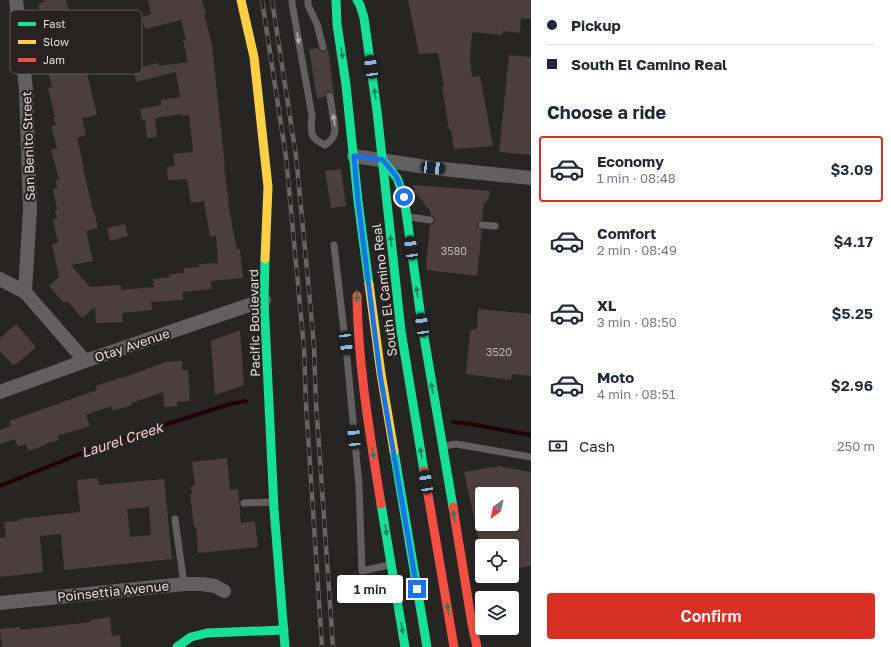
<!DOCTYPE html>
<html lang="en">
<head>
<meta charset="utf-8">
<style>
  body { margin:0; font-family:"Golos Text",sans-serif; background:#f6f6f7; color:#1f2937; height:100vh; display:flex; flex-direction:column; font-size:15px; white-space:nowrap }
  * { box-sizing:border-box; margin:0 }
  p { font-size:13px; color:#747a83 }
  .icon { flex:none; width:22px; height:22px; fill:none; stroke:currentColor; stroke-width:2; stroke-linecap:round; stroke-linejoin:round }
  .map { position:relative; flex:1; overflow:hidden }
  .side { display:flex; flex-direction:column; background:#fff; width:360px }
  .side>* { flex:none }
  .guide { display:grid; align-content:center; height:88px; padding:0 16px; background:#fff }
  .needle { width:26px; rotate:213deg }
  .fabs { position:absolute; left:475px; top:487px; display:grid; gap:8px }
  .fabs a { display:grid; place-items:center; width:44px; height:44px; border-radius:4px; background:#fff; box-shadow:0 2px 6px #0003; font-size:20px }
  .end { position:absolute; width:18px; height:18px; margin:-9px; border:5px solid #1a73e8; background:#fff; box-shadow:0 0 0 2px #fff }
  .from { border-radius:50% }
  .bubble { position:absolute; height:28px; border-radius:4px; background:#fff; box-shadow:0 2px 6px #0003; font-size:13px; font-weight:600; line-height:28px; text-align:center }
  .car { position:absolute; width:12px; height:24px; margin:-12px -6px; border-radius:5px; box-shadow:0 0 3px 1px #0007; background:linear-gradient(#222 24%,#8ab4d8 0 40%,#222 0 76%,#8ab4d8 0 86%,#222 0) }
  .guide b { display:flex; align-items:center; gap:14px; height:38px; font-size:15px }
  .guide b+b { border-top:1px solid #e0e1e3 }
  .guide i { width:10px; height:10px; background:#1f2937 }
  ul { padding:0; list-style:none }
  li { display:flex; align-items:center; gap:12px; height:66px; margin:0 8px 6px; padding:0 8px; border:2px solid transparent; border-radius:4px }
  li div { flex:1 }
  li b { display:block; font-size:15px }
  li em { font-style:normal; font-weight:600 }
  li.selected { border-color:#d93025 }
  li>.icon { width:36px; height:36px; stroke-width:1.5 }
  h2 { padding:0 16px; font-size:18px; line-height:48px }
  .pay { display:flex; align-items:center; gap:10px; height:44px; padding:0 16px; font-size:15px }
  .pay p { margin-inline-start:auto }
  .button { display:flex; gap:8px; margin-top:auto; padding:8px 16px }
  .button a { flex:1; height:46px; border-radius:4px; background:#d93025; color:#fff; font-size:16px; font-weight:600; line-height:46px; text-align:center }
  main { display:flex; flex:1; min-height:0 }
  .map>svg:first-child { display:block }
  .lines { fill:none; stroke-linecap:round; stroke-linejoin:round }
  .stream { stroke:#220304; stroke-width:4 }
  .building { fill:#4a3f3e; fill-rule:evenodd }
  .lane { stroke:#615f5f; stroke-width:7 }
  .street { stroke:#615f5f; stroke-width:14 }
  .fast { stroke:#16e098; stroke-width:9 }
  .slow { stroke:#ffcf43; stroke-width:9 }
  .jam { stroke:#f24e42; stroke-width:9 }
  .rail-casing { stroke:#656363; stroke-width:4.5 }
  .rail { stroke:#282323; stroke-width:3; stroke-dasharray:9; stroke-linecap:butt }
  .oneway { fill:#aeabab }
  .oneway2 { fill:#1f825e }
  .route { stroke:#1a73e8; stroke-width:5 }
  .labels { text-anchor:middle; stroke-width:4; stroke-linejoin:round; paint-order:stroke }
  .number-label { font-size:11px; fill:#bbb6b5 }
  .street-label { font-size:13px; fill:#e1dedd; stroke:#282323 }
  .water-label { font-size:14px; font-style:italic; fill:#f4cdca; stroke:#282323 }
  .key { fill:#282323; stroke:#605b5b; stroke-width:1 }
  .key-label { font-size:11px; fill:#e1dedd }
</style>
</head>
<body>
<main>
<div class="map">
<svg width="531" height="647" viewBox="0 0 531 647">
  <rect width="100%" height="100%" fill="#272424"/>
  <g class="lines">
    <g class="stream">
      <path d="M453 422 470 424 531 435"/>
      <path d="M0 486 102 445 230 404 246 401"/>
    </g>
  </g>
  <g class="building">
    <path d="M43 0H66L70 14 66 15 74 49 94 44 96 52 94 56 87 58 90 73H87L97 115 82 118 86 135 77 138 84 168H83L93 211H94L98 228 86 231 93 261 71 265 90 287 121 285V290L154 287 153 279 170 277V274L184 273V268L199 267V264L218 263 216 236 210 237 204 201 191 203 187 179 168 180 167 167 175 166 173 154 193 152 189 115 181 116V114L155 118 157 137 147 138 145 120H142L140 109 161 105V100L180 97 176 72 136 82 133 69 158 63 159 66 188 62 183 40H186L181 20 145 29 142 17 151 14 148 0H202L206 14H204L212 45 223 149 225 167H224L229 203 228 204 237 250 240 249 243 278 211 281 212 289 182 292 183 300 151 302 152 310 122 313 123 322 96 323 95 307 82 318 67 301 64 303 49 286 59 277 52 244 58 243 53 220 57 219 55 211 57 210 53 189 57 188 56 180 59 179 51 150 57 148 51 126 56 125 53 117H55L48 88 52 87 46 65 50 64 41 27 44 26 38 4 44 2Z"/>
    <path d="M408 0H531V19L521 18 520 33 503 31 502 35 472 32 470 57 472 77 480 76 493 146 454 149 451 129 449 130 442 86H444L438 53 419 54Z"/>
    <path d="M318 48 320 51 324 52 327 50 328 48 334 94 332 92 329 91 326 94 325 97 317 98 309 49Z"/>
    <path d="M509 55 531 57V155L499 152Z"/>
    <path d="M341 169 346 206 331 208 325 171Z"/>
    <path d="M413 185 490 191 488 200 484 203 482 220 480 221 477 224 478 227 482 230 477 276 427 270 426 266 430 225 434 223 435 219 433 216 430 215 431 212 415 192Z"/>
    <path d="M125 224 128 236 110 241 107 228Z"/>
    <path d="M478 309 531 314V376L512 374 511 380 466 374 470 330 477 329Z"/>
    <path d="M16 324 36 347 15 365 14 364 13 365 0 351V338Z"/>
    <path d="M240 330 244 385 215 395 211 341Z"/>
    <path d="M182 361V370H188L190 401 177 402V406L164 407 163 392 131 403 132 405 113 411 111 406 86 415 90 426 57 436 59 440 45 444 46 445 28 451 26 444 18 447 15 439 0 444V430L11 426 9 421 97 390 96 386 122 377V378L166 362Z"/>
    <path d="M227 458 230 490 238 489 241 523 255 521 258 547 198 553 196 527H194L190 494H192L191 486 195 485 192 462Z"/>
    <path d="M499 466 531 472V566L512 569V546H480L464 472ZM482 494H512V524H482Z"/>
    <path d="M98 478 99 485 164 479 172 559 64 570 61 534 40 536 43 572 0 577V538L6 537 4 522 19 521V519L80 512 77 480ZM149 507 151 535 130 537 127 509Z"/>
    <path d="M110 617 112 636 120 635 121 647H2L0 629 20 627V630L91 622 90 620Z"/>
  </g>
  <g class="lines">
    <g class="lane">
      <path d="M292 0V3L312 116C311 132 308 137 325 145 331 141 335 137 335 129L330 96"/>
      <path d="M308 0V5L317 24 323 47"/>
      <path d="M409 217 430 220"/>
      <path d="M482 225 495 226"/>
      <path d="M334 245 347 357 359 485 362 571 389 565"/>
      <path d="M444 446 456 444 531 457"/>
      <path d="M244 503 272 502"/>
      <path d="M175 519 184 584"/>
    </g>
    <g class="street">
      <path d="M16 0 26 89 30 209 25 292"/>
      <path d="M354 156 433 168 531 178"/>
      <path d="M0 279 25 292 85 361"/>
      <path d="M0 392 85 361 264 300"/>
      <path d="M0 603 184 584H202L215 586 224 591"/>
    </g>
    <g class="fast">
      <path d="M336 0 337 24 346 85 358 201 369 284"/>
      <path d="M357 0 360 5 364 18 377 111 401 331 424 471"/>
      <path d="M385 163 397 178 404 197 422 325 453 507"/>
      <path d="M265 259 264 300 274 509 285 647"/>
      <path d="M394 451 427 647"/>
      <path d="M381 504 405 647"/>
      <path d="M177 647 191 637 207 633 284 630"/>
    </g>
    <g class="slow">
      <path d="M241 0 254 57 268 187 265 259"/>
      <path d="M369 284 381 374 394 451"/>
    </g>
    <g class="jam">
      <path d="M357 296C358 366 370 435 381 504"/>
      <path d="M424 471 454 647"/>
      <path d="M453 507 472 624 477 647"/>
    </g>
    <g class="rail-casing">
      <g id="rail">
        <path d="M262 0 286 157 304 348 306 404 322 647"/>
        <path d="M272 0 296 156 308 280 314 347 316 403 333 647"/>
      </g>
    </g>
    <use href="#rail" class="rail"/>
  </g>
  <defs><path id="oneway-solid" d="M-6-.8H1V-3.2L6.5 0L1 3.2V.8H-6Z"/></defs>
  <g class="oneway">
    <use href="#oneway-solid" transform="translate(298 38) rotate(80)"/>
    <use href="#oneway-solid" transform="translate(334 120) rotate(-99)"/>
  </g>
  <g class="oneway2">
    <use href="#oneway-solid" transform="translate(342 53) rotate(81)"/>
    <use href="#oneway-solid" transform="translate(375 94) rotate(-98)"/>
    <use href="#oneway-solid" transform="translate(391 241) rotate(-96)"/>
    <use href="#oneway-solid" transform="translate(417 292) rotate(-99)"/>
    <use href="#oneway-solid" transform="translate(357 296) rotate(90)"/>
    <use href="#oneway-solid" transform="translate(432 388) rotate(-99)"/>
    <use href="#oneway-solid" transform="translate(373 453) rotate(82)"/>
    <use href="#oneway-solid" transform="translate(421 453) rotate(-100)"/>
    <use href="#oneway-solid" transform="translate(454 516) rotate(-99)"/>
    <use href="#oneway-solid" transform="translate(386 530) rotate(81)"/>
    <use href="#oneway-solid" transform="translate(448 609) rotate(-100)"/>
    <use href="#oneway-solid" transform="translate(402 628) rotate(80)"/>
  </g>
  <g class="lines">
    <path class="route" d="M404 197 400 185 396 176 383 160 354 156 358 201 380 374 417 589"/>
  </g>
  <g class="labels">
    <g class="number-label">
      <text x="454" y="255">3580</text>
      <text x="499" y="356">3520</text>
    </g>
    <g class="street-label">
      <text transform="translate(28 146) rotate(-92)" y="5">San Benito Street</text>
      <text transform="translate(384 290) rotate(-97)" y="5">South El Camino Real</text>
      <text transform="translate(254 323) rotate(-91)" y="5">Pacific Boulevard</text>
      <text transform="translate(132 345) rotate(-19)" y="5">Otay Avenue</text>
      <text transform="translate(113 591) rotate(-6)" y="5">Poinsettia Avenue</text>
    </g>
    <g class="water-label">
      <text transform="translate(122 440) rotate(-18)" y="5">Laurel Creek</text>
    </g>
  </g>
  <rect x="10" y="10" width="132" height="64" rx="6" class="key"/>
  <rect x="18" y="22" width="18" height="4" fill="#16e098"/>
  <rect x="18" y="40" width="18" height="4" fill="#ffcf43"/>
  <rect x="18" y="58" width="18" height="4" fill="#f24e42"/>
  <g class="key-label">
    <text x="43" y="28">Fast</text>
    <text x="43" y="46">Slow</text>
    <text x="43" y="64">Jam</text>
  </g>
</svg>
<div class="fabs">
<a><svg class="needle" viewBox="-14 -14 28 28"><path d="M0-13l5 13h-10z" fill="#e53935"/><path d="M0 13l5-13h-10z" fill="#747a83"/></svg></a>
<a><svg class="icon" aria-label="locate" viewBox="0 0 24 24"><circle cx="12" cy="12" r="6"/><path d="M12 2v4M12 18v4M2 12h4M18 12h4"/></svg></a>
<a><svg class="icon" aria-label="layers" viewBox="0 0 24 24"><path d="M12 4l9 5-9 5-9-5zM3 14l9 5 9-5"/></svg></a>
</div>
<i class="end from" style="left:404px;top:197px"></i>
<i class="end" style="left:417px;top:589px"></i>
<div class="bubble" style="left:337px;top:575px;width:66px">1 min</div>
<i class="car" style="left:371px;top:67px;rotate:352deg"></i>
<i class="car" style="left:433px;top:168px;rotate:96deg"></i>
<i class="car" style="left:411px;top:248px;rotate:352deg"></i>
<i class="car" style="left:422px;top:325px;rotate:352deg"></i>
<i class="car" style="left:346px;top:343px;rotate:173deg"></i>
<i class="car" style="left:354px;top:437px;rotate:355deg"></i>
<i class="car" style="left:426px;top:482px;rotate:351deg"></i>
</div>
<section class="side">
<div class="guide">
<b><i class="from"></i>Pickup</b>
<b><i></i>South El Camino Real</b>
</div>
<h2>Choose a ride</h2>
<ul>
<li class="selected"><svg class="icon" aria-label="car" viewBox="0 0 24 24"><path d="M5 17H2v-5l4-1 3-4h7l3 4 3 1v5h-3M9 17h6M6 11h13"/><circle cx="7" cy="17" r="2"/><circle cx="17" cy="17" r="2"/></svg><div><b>Economy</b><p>1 min · 08:48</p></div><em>$3.09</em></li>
<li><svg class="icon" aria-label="car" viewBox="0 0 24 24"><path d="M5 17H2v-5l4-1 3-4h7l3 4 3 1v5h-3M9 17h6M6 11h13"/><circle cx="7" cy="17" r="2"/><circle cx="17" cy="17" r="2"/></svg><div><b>Comfort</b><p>2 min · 08:49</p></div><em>$4.17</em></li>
<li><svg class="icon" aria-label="car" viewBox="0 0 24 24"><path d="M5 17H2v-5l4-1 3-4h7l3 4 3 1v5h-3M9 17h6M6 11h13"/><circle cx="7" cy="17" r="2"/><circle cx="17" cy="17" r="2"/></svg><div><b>XL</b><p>3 min · 08:50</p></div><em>$5.25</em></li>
<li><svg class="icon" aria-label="car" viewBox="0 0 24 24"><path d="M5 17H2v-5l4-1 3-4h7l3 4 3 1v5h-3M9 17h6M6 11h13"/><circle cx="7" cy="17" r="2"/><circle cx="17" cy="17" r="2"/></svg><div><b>Moto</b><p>4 min · 08:51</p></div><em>$2.96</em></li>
</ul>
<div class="pay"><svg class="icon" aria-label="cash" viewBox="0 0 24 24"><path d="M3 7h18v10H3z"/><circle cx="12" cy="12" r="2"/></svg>Cash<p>250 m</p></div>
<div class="button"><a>Confirm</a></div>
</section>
</main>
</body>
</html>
